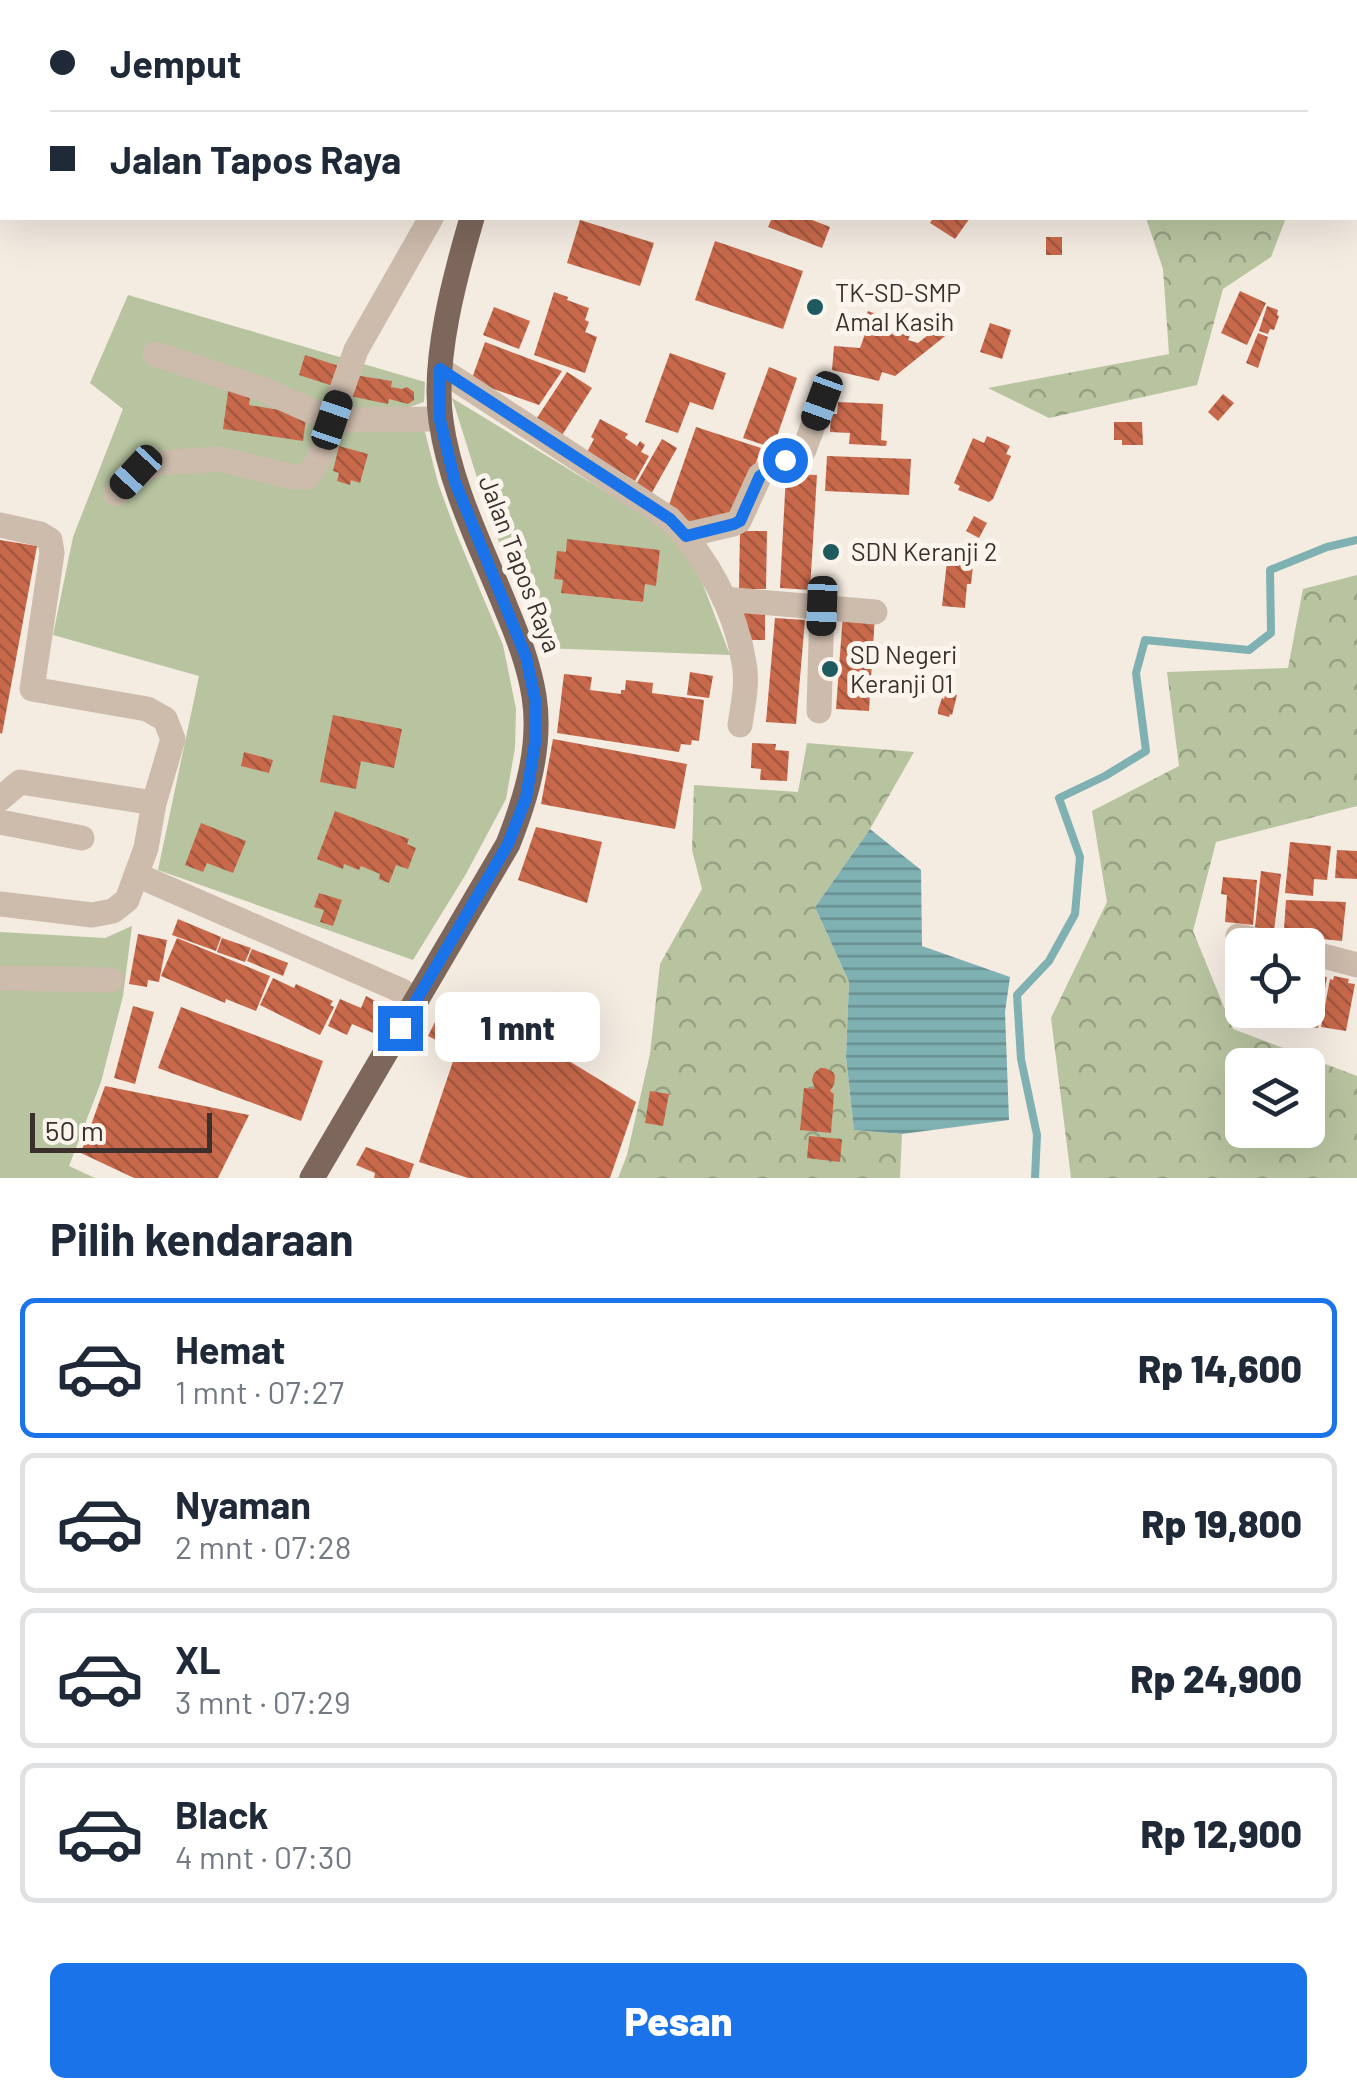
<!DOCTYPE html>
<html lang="id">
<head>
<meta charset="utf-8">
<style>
  body { margin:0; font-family:Barlow,sans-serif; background:#f2f2f3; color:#1f2937; height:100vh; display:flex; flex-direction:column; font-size:38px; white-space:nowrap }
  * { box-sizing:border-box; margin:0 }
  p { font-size:32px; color:#747a83 }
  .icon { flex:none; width:55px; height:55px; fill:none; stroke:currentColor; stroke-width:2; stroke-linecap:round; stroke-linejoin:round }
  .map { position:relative; height:1178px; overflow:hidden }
  .sheet { display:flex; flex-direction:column; background:#fff; flex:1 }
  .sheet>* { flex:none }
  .guide { position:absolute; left:0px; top:0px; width:1358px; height:220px; box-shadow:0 10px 40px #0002; display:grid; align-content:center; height:220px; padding:0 50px; background:#fff }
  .controls { position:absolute; left:1225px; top:928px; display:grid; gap:20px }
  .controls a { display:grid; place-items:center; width:100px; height:100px; border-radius:15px; background:#fff; box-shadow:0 10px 40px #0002; font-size:50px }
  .scale { position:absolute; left:30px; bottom:25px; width:182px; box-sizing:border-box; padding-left:10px; border:5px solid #3b302b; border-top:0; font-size:28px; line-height:35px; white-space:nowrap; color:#3b302b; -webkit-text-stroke:8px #fbf5ee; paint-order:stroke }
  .end { position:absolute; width:45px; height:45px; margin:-22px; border:12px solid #1a73e8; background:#fff; box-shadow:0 0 0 5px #fff }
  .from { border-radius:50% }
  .bubble { position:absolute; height:70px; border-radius:15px; background:#fff; box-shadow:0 10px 40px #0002; font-size:32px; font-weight:800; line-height:70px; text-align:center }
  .car { position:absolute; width:30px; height:60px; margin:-30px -15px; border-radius:12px; box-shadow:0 0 8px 2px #0007; background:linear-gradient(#222 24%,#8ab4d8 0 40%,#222 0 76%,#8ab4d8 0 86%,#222 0) }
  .guide b { display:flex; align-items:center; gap:35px; height:95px; font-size:38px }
  .guide b+b { border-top:2px solid #e0e1e3 }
  .guide i { width:25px; height:25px; background:#1f2937 }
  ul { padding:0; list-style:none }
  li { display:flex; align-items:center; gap:30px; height:140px; margin:0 20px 15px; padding:0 30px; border:5px solid #e0e1e3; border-radius:15px }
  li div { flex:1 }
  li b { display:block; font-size:38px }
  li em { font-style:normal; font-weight:800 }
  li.active { border-color:#1a73e8 }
  li>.icon { width:90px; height:90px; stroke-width:1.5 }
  h2 { padding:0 50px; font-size:45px; line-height:120px }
  .cta { display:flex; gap:20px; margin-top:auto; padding:20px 50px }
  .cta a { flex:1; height:115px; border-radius:15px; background:#1a73e8; color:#fff; font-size:40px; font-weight:800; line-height:115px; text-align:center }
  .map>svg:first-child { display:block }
  .grass { fill:#b8c4a0; fill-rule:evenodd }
  .forest { fill:url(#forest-crowns); fill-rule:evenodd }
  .water { fill:url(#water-rules) }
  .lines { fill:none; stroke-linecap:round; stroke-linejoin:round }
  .stream { stroke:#7fb0b2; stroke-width:8 }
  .building { fill:url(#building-back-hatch) }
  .minor { stroke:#cdbbac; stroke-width:25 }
  .major { stroke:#7d675c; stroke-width:25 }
  .route { stroke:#1a73e8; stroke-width:12 }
  .poi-dot { fill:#1f5a5e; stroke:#fbf5ee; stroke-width:4 }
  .labels { text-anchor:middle; stroke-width:10; stroke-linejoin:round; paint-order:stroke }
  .poi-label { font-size:25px; fill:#3b302b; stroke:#fbf5ee; text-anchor:start }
  .street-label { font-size:25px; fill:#3b302b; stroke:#fbf5ee }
</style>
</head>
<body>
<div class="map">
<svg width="1357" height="1178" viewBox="0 0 1357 1178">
  <defs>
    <pattern id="forest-crowns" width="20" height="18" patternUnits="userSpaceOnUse" patternTransform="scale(2.5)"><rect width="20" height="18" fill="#b8c4a0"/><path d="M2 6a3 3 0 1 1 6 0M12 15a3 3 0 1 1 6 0" fill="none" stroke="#97a083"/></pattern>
    <pattern id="water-rules" width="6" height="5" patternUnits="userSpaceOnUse" patternTransform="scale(2.5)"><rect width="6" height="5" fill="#7fb0b2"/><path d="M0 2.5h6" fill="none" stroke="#699091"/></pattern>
    <pattern id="building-back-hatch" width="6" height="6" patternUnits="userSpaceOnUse" patternTransform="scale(2.5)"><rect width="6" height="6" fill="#c8694b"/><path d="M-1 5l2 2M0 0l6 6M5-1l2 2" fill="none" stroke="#a4573f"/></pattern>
  </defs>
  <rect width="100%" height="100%" fill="#f4ebe1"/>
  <g class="grass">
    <path d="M128 295 425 382 424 402 404 409 425 432 438 483 457 535 503 645 516 709 515 748 506 799 466 874 413 960 158 870 199 676 53 635 73 537 123 409 90 383Z"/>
    <path d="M452 398 662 526 697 569 730 655 542 648 491 522ZM568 540 660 550 656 585 645 584 642 602 562 593 563 580 554 578 566 552Z"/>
    <path d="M132 926 123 996 101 1082 69 1166 95 1178H0V932L105 938Z"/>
  </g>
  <g class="forest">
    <path d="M1146 218H1286L1271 257 1223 289 1197 385 1049 418 988 388 1169 354 1163 269Z"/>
    <path d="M1357 575V806L1216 842 1193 931 1233 1029 1357 1076V1178H1071L1051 1018 1107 902 1092 811 1179 766 1167 672 1288 668 1303 589ZM1242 1065H1308V1130H1242Z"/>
    <path d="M807 743 914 752 870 829 815 907 849 982 846 1057 854 1130 902 1134 900 1178H618L627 1155 650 1054 660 964 702 889 692 850 694 785 798 792Z"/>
  </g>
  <path class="water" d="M870 829 921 870 922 946 1010 977 1005 1012 1009 1120 902 1134 854 1130 846 1057 849 982 815 907Z"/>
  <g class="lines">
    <path class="stream" d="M1035 1178 1037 1135 1021 1059 1017 995 1049 961 1075 914 1080 857 1059 798 1105 776 1146 751 1136 673 1145 640 1249 650 1271 633 1270 570 1327 547 1357 540"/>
  </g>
  <g class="building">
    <path d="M772 218H807L830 227 822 248 768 227Z"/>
    <path d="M933 218H970L955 239 930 223Z"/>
    <path d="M580 220 654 243 640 286 567 263Z"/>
    <rect x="1046" y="237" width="16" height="18"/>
    <path d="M715 241 803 271 783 329 695 300Z"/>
    <path d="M1240 291 1266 303 1247 345 1221 333Z"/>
    <path d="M554 292 568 297 567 300 589 308 585 320 589 322 585 332 597 337 585 373 534 355Z"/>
    <path d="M1267 306 1278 310 1277 315 1279 316 1274 330 1270 329 1268 334 1259 331Z"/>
    <path d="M494 307 530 321 519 349 483 335Z"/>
    <path d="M868 311 905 325 903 330 911 333 908 340 918 343 947 320 954 329 895 376 882 372 879 381 832 370 834 346 860 348 865 334 860 332Z"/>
    <path d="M990 323 1011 330 1002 359 980 352Z"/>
    <path d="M1258 333 1268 337 1258 368 1246 363Z"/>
    <path d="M485 342 562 371 539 405 471 381Z"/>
    <path d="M670 353 726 373 713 410 690 402 678 433 645 422Z"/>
    <path d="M305 355 339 366 333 386 299 375Z"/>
    <path d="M769 367 797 378 773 448 743 438Z"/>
    <path d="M567 372 592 388 559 440 533 424Z"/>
    <path d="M348 374 392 381 391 387 402 389 407 387 414 392V400L408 404 389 399 388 404 345 395Z"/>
    <path d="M229 385 251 387 249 405 297 413 306 418 303 441 223 429Z"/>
    <path d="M1223 394 1234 403 1218 421 1208 412Z"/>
    <path d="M838 402 883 404 881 440 887 441 886 446 849 444 850 433 830 432 831 414H837Z"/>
    <path d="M600 419 628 434 625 438 637 446 640 441 645 445 641 452 649 456 635 481 587 452 594 439 591 437Z"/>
    <path d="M1114 422H1142L1143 445H1122V440H1114Z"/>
    <path d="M696 427 761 448 737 519 700 528 668 508Z"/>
    <path d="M987 436 1010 446 1006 454 1011 456 993 499 989 502 958 490 960 486 954 483 973 438 984 443Z"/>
    <path d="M662 439 677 448 650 496 634 488Z"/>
    <path d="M339 446 368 454 360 483 351 480 350 485 337 481 339 473 333 471Z"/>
    <path d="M827 456 911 459 909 495 825 491Z"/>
    <path d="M786 474 817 475 810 590 780 588Z"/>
    <path d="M974 516 987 523 979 538 966 531Z"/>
    <path d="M740 531H767L766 589H739Z"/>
    <path d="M567 539 660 550 656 586 645 584 643 602 561 593 563 580 554 579 557 551 566 552Z"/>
    <path d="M0 540 37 546 2 734 0 733Z"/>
    <path d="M948 552 974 557 971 584H967L965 608 942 606Z"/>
    <rect x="741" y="611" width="24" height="29"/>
    <path d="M843 613 875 615 869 711 836 709Z"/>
    <path d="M775 618 805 620 796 724 766 722Z"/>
    <path d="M690 672 713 676 709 698 687 695Z"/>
    <path d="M564 674 592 677 590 690 621 694V690H625L626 680 653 683 652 693 704 700 699 741 692 740 691 745 681 744 679 752 557 733Z"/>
    <path d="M946 692 957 695 952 715 950 714 949 717 938 714V710L942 698 944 699Z"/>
    <path d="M333 715 402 729 394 768 361 761 356 789 320 782Z"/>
    <path d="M553 739 687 764 675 829 541 804Z"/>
    <path d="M752 743 776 744 775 750 789 751 787 781 760 780 761 769 751 768Z"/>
    <path d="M244 752 273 760 269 773 241 766Z"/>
    <path d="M335 811 409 839 407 844 416 848 408 869 396 865 389 883 379 879 380 874 361 866 359 870 344 864 343 869 317 859Z"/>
    <path d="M201 823 246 841 233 873 207 863 203 872 185 865Z"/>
    <path d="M536 827 602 842 587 903 518 880Z"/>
    <path d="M1290 842 1331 846 1327 880 1314 879 1313 896 1285 893Z"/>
    <path d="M1337 850 1357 851V879L1335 878Z"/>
    <path d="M1261 871 1281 874 1273 939 1254 937Z"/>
    <path d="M1223 877 1257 880 1253 925 1225 922 1227 895 1221 894Z"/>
    <path d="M319 893 342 900 333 926 320 922 324 910 314 907Z"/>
    <path d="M1286 900 1346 902 1342 941 1322 939V948L1283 943Z"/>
    <path d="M178 919 221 937 216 951 172 935Z"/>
    <path d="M138 934 167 940 159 982 148 980 147 987 129 984Z"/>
    <path d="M177 938 270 976 256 1011 226 999 225 1003 161 976Z"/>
    <path d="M222 938 251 948 245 962 217 952Z"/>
    <path d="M252 949 288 963 283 976 247 961Z"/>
    <path d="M1315 975 1327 977 1318 1028 1312 1027 1313 1019 1307 1018 1306 1023 1287 1019 1289 1010H1308V981L1314 982Z"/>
    <path d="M1334 976 1349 979 1348 983 1355 984 1346 1031 1321 1027 1330 979 1333 980Z"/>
    <path d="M273 978 294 988 296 984 333 1001 330 1005 334 1007 320 1035 260 1005Z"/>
    <path d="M366 996 390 1009 378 1035 352 1024 347 1035 328 1026 340 999 361 1008Z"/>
    <path d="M133 1006 154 1012 135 1084 114 1078Z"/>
    <path d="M181 1007 323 1061 301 1121 158 1068Z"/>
    <path d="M440 1012 462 1023 450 1047 428 1036Z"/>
    <path d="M469 1014 573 1049 569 1061 636 1102 610 1178H468L419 1162Z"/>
    <path d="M820 1068H825L833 1072 835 1076 834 1085 830 1091 834 1094 831 1133 800 1130 804 1088 815 1089 812 1080 814 1073Z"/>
    <path d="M105 1086 249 1115 218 1178H134L81 1153Z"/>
    <path d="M650 1091 669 1094 663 1126 645 1123Z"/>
    <path d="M809 1136 842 1139 840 1162 807 1158Z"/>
    <path d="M366 1147 414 1164 409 1178H374L375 1173 356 1165Z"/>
  </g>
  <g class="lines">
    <g class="minor">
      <path d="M499 2 500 0"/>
      <path d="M155 354 262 389 331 420 356 350 431 218"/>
      <path d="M440 369 670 519C706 557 736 609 744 663 748 683 743 704 740 725"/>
      <path d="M116 494 136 473 159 463 219 459 294 477H307C321 460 328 442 331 420L441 419"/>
      <path d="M0 525 40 534 50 540 52 553 32 689 147 709 165 719 173 739 154 803 146 848 127 900 113 911 92 915 0 904"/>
      <path d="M686 535 733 524 739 521 760 475 804 450 822 401"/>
      <path d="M724 599 875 612"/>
      <path d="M819 711 822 606"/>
      <path d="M0 799 20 782 154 803"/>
      <path d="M0 822 82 838"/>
      <path d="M137 875 402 991"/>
      <path d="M1238 936 1278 945"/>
      <path d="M1308 952 1357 965"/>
      <path d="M0 978 111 980"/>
    </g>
    <g class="major">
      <path d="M535 2 536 0"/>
      <path d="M312 1178 508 844C526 798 542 747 534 696 529 665 518 637 506 608 482 548 450 486 441 421 432 360 455 276 472 218"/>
    </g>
  </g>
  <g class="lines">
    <path class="route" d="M400 1028 508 844 526 798 535 743V699L526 657 455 482 440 420V369L670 519 686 536 734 524 740 521 760 476 785 460"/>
  </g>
  <g class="poi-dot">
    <circle cx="815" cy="307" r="10"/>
    <circle cx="831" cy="552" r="10"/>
    <circle cx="830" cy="669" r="10"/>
  </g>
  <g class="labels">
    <g class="poi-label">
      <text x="835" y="302">TK-SD-SMP<tspan x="835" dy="29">Amal Kasih</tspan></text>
      <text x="851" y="561">SDN Keranji 2</text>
      <text x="850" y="664">SD Negeri<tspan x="850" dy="29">Keranji 01</tspan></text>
    </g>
    <g class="street-label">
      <text transform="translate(520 564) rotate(69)" y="9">Jalan Tapos Raya</text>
    </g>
  </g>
</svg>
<div class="controls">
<a><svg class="icon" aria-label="locate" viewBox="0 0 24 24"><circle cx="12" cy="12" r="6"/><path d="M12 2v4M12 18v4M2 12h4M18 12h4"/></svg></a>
<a><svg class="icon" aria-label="layers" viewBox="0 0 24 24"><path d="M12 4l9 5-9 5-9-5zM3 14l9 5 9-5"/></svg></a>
</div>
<div class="scale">50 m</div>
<i class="end from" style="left:785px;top:460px"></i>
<i class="end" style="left:400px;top:1028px"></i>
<div class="bubble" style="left:435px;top:992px;width:165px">1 mnt</div>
<i class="car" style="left:822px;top:401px;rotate:200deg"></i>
<i class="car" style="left:332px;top:420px;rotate:19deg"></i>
<i class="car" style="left:136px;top:472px;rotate:223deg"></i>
<i class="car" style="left:822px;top:606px;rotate:182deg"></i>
<div class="guide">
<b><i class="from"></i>Jemput</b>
<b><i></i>Jalan Tapos Raya</b>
</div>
</div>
<section class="sheet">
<h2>Pilih kendaraan</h2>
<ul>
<li class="active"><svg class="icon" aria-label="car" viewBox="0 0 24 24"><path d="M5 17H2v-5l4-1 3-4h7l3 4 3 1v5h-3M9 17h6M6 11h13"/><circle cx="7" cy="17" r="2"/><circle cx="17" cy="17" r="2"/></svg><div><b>Hemat</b><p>1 mnt · 07:27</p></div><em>Rp 14,600</em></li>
<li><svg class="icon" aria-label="car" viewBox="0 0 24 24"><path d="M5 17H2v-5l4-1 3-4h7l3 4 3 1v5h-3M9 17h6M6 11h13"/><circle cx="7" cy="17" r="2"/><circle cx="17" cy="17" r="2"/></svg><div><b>Nyaman</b><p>2 mnt · 07:28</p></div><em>Rp 19,800</em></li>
<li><svg class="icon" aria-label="car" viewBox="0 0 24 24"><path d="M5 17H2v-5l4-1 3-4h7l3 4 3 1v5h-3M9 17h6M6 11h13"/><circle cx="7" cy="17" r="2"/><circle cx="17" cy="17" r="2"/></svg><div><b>XL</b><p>3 mnt · 07:29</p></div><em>Rp 24,900</em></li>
<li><svg class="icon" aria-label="car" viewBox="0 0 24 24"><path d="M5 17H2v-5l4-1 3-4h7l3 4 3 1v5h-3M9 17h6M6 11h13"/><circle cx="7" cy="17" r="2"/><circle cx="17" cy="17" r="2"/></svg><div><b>Black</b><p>4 mnt · 07:30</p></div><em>Rp 12,900</em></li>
</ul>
<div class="cta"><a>Pesan</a></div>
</section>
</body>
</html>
